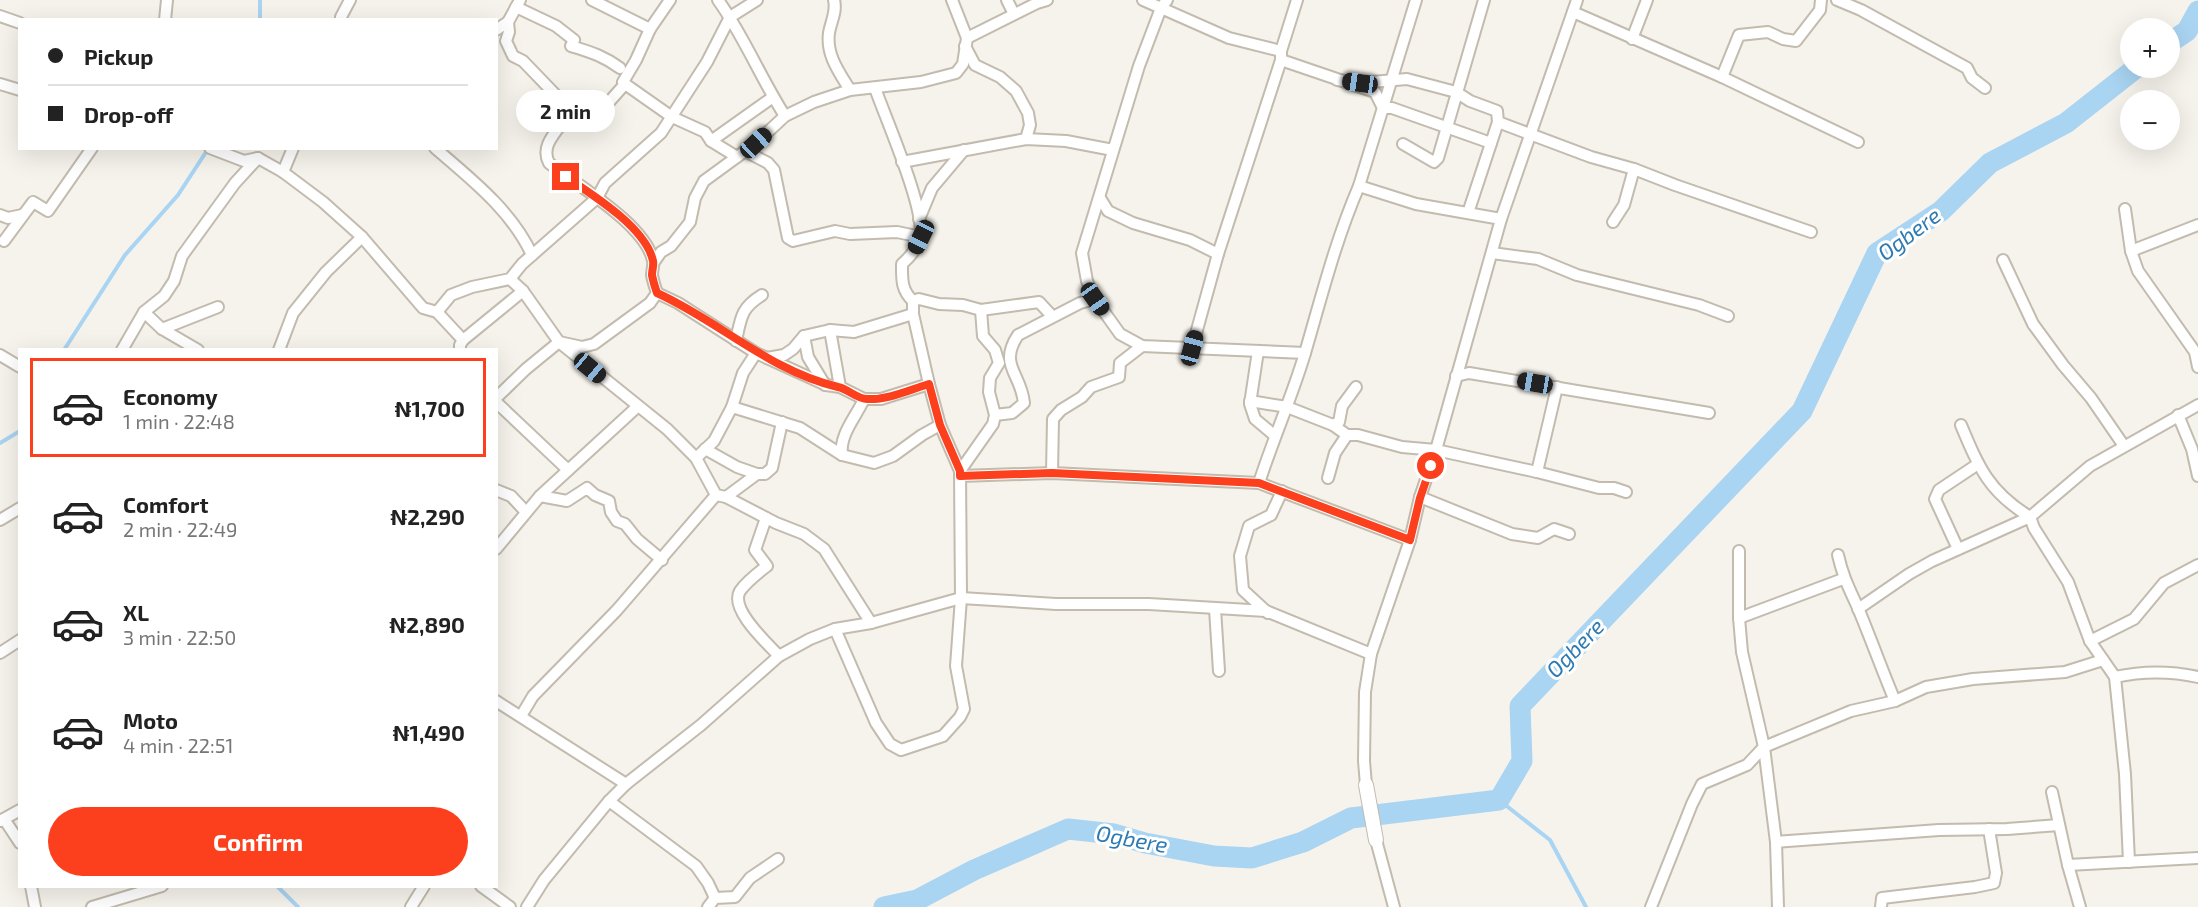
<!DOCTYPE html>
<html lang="en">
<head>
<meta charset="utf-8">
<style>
  body { margin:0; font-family:"Exo 2",sans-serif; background:#f6f6f6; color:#222; height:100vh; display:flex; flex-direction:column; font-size:22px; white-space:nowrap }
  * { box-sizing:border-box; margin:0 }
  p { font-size:20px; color:#767676 }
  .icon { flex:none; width:33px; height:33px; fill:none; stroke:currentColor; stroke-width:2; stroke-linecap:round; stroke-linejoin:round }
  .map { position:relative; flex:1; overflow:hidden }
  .sheet { position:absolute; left:18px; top:348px; width:480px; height:540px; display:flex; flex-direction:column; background:#fff; border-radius:0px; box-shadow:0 6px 24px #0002 }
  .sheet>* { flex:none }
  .banner { position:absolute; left:18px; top:18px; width:480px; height:132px; border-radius:0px; box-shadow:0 6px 24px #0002; display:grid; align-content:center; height:132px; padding:0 30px; background:#fff }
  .fabs { position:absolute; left:2120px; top:18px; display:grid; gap:12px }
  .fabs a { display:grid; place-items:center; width:60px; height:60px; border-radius:50%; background:#fff; box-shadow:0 6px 24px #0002; font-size:30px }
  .end { position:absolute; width:27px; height:27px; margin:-14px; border:8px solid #fc3f1d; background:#fff; box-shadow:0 0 0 3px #fff }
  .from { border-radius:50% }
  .bubble { position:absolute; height:42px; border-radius:21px; background:#fff; box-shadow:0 6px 24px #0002; font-size:20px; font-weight:700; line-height:42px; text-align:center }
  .car { position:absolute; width:18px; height:36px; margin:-18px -9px; border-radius:8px; box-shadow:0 0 4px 2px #0007; background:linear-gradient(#222 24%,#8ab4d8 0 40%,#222 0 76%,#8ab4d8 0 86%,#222 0) }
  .banner b { display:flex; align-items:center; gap:21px; height:57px; font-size:22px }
  .banner b+b { border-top:2px solid #e0e0e0 }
  .banner i { width:15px; height:15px; background:#222 }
  ul { padding:10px 0 0; list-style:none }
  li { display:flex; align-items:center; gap:18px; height:99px; margin:0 12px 9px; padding:0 18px; border:3px solid transparent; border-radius:0px }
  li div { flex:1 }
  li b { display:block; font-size:22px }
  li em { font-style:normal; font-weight:700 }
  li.selected { border-color:#fc3f1d }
  li>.icon { width:54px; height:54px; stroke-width:1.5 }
  .cta { display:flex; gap:12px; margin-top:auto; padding:12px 30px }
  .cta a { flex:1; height:69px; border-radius:36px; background:#fc3f1d; color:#fff; font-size:24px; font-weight:700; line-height:69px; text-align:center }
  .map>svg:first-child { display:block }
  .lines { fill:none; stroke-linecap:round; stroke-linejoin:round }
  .stream { stroke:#a9d4f2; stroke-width:4 }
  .river { stroke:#a9d4f2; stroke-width:21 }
  .minor-casing { stroke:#c2bbae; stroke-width:14 }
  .tertiary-casing { stroke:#c2bbae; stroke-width:16 }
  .minor { stroke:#fff; stroke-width:10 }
  .tertiary { stroke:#fff; stroke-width:14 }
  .route { stroke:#fc3f1d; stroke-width:8 }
  .labels { text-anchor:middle; stroke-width:6; stroke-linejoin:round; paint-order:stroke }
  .water-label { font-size:22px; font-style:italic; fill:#2e7ab2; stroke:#fff }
</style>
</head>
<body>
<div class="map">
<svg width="2198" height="907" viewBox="0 0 2198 907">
  <rect width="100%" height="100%" fill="#f6f3ec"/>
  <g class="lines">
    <g class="stream">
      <path d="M260 0V20"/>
      <path d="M64 350 125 255 178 195 208 149"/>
      <path d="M0 443 20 431"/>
      <path d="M1499 800 1550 840 1586 907"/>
      <path d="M277 886 298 907"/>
    </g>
    <g class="river">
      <path d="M2169 43 2187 31 2198 11"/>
      <path d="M884 907 917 900 974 870 1068 829 1114 834 1145 843 1214 856 1252 858 1303 842 1351 818 1499 800 1522 761 1520 706 1802 411 1877 253 1941 211 1990 163 2066 123 2136 68"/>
    </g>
    <g class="minor-casing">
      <g id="minor">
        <path d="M592 0 650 29"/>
        <path d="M718 0C744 36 761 79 785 116"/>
        <path d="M834 0C837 12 831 21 829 33 826 55 839 72 850 90"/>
        <path d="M1007 0 1014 14"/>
        <path d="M1143 0 1229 38 1281 51"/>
        <path d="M1167 0 1161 8 1139 66 1082 253 1087 281 1095 299 1120 334 1142 346 1305 353"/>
        <path d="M1837 0 1861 10 1967 68 1972 78 1985 88"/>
        <path d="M516 7 556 26 574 40 571 46C590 52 602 55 620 68"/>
        <path d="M1573 12 1722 77 1858 142"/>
        <path d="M0 16 20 23"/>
        <path d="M341 17 350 0"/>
        <path d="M165 20 167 0"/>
        <path d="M508 22 509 32 506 41 513 56 523 61 576 116"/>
        <path d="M496 30 508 22 520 0"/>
        <path d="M967 38 1037 3 1047 0"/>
        <path d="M1632 39 1647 0"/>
        <path d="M965 46 975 65 1000 77 1016 91 1028 113 1030 125 1026 139"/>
        <path d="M1281 60 1375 92 1383 108H1392L1491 143"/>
        <path d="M1722 77 1739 35 1768 32 1783 39 1796 41 1820 10 1821 0"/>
        <path d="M1337 80 1360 83 1407 79 1456 92 1470 101 1497 111 1498 122 1591 157 1634 169 1675 185 1811 232"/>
        <path d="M0 84 20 90"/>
        <path d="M625 84 672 117 705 132 711 141 737 157"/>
        <path d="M711 141 773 97"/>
        <path d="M1403 144 1434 162 1438 158 1484 0"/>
        <path d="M210 148 244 161 258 158 283 172 323 202 362 237 423 308 437 312 463 340 460 345V350"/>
        <path d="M435 148C471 179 512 211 532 255"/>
        <path d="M745 151 768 163 774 170 788 238 793 241 835 231 850 234 897 232 921 237"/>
        <path d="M902 162 1026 139 1066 141 1113 150"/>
        <path d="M283 172 293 148"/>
        <path d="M1100 198 1108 211 1133 223 1190 240 1218 254"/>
        <path d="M2125 209 2131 251 2138 271 2195 352 2198 367"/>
        <path d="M1468 213 1498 122"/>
        <path d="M0 215 8 218 22 215"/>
        <path d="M919 219 932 188 964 150"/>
        <path d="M1501 219 1577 0"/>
        <path d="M1613 222 1624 205 1634 169"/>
        <path d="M4 241 33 202 48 211 92 148"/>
        <path d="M2131 251 2198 225"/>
        <path d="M1492 253 1538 259 1577 275 1699 305 1728 316"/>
        <path d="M2003 260 2033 324 2063 365 2091 398 2124 446"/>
        <path d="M654 262 661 252 671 246 690 222 695 198 704 181 756 143 785 116 814 102 850 90 921 82 956 73 963 64 967 38 952 0"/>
        <path d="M510 279 523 291 559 342 667 429 696 458 716 495 726 497 776 523 804 534 824 549 871 623"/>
        <path d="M657 293 678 303 756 353 826 385 840 387 864 399H881L929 384"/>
        <path d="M913 301 919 299 939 304 963 305 981 310 1039 302 1052 316"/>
        <path d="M144 312 162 329 198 350"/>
        <path d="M437 312 451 295 472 287 510 279 522 264 597 198 605 183 661 133 707 62 730 17 757 0"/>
        <path d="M162 329 218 307"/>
        <path d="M830 330 840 387"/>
        <path d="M804 336 808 357 825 385"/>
        <path d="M463 340 523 291"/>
        <path d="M736 341C741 317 741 308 762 295"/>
        <path d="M1192 348 1218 254 1281 60V51L1297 0"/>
        <path d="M122 350 144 312 164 296 174 281 182 256 235 183 258 158"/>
        <path d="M279 350 293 313 326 272 362 237"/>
        <path d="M1258 351 1250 404 1255 419 1274 435"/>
        <path d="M0 355 20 367"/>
        <path d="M767 358 784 355 793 349 804 336 830 330 854 332 913 314"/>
        <path d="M1456 376 1469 373 1709 413"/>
        <path d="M496 398 526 369 559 342 582 347 594 344 650 303 657 293C655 287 653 281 652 275 652 270 654 265 653 261 646 225 577 185 549 163 540 146 556 132 566 118L576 116 589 104 609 102 625 84 623 82 636 60 650 29 670 0"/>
        <path d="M1250 401 1287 407 1333 425 1347 435H1358L1402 447 1436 450 1537 472 1599 488H1614L1626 492"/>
        <path d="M496 402 568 470"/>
        <path d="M732 407 800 428 842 455 874 463 893 456 922 435 940 425"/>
        <path d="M995 415 1012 413 1024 403C1021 373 998 365 1018 335L1080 303 1095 299"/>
        <path d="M2178 415 2192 449 2198 476"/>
        <path d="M1333 425 1339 422 1342 406 1356 387"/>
        <path d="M1961 425C1979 468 1989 492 2030 517L2034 528 2068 582 2090 641 2115 677 2125 774 2129 862"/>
        <path d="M705 449 737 467 757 474"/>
        <path d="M842 455C839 435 856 417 864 399"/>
        <path d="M696 458 714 441 732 407 743 373 756 353"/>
        <path d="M960 471 993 424 995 415 989 392 990 378 999 363 995 350 983 336 981 310"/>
        <path d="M1537 472 1557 387"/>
        <path d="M1052 473 1053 419 1061 410 1082 397 1091 387 1119 377 1120 363 1142 346"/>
        <path d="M960 476 1052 473 1259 483 1410 540"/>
        <path d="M1328 478 1335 453 1347 435"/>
        <path d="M1259 483C1273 439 1292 397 1305 353 1322 295 1335 242 1359 186"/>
        <path d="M496 490 511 496 526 512"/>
        <path d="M540 496 567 501 587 488 595 495 609 501 611 512 617 521 625 524 637 539 662 560"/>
        <path d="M726 497 757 474H765L772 468 782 422"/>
        <path d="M1420 497 1512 534 1538 538 1554 529 1569 534"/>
        <path d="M766 518 755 550 767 566C758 573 747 581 740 591 729 609 767 643 779 656"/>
        <path d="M0 520 20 508"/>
        <path d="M496 549 540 496 637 407"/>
        <path d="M1958 549 1935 499 1939 490 1978 464"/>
        <path d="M1739 551V618L1742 652 1764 747 1776 842 1778 907"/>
        <path d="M1838 555C1843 577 1849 588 1858 608 1871 639 1882 670 1895 701"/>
        <path d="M1215 609 1219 671"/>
        <path d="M1858 609 1909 574 1932 561 2030 517 2090 466 2198 405"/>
        <path d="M1268 613 1243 590 1240 556 1249 526 1271 515 1282 491"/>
        <path d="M1739 618 1843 579"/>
        <path d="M835 629 876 723 890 744 901 750 943 736 960 717 964 709 956 666 961 598 960 471 940 425 929 384 913 314V301C901 290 902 279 902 264 910 257 917 249 920 238 927 212 885 117 875 88"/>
        <path d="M2090 641 2134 619 2164 583 2198 565"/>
        <path d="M0 653 20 640"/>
        <path d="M2115 677C2142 671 2171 671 2198 677"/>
        <path d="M496 701 626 784"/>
        <path d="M521 716 533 696 617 610 716 495"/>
        <path d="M1366 785 1364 761 1365 692 1371 654 1410 540 1420 497 1436 450 1501 219 1416 204 1359 186 1416 0"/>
        <path d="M2052 792 2068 865 2080 907"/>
        <path d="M609 801 696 866 708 883 715 898"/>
        <path d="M4 819 20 843"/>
        <path d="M0 821 20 810"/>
        <path d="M1376 840 1394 907"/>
        <path d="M1776 842 1939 830 2007 829 2059 825"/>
        <path d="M2068 865 2198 858"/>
        <path d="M31 886 35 907"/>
        <path d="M481 886 510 907"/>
        <path d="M92 907 162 886"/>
        <path d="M411 907 424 886"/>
        <path d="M527 907 544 880 609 801 626 784 701 725 779 656 810 639 835 629 871 623 961 598 1056 604H1149L1266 611 1371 654"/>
        <path d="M708 907 715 898 735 897 750 878 778 859"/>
        <path d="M1651 907 1692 804 1702 784 1747 765 1764 747 1851 711 1895 701 1926 687 1973 679 2065 672 2103 660"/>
        <path d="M1881 907 1882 898 1975 887 1994 883 1996 873 1989 829"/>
      </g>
    </g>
    <g class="tertiary-casing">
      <path id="tertiary" d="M1366 785 1376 840"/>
    </g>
    <use href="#minor" class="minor"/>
    <use href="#tertiary" class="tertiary"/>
  </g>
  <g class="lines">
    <path class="route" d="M566 177C593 195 646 228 653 261 654 265 652 270 652 275 653 281 655 287 657 293 719 321 770 371 838 387 848 389 857 399 867 399 888 400 909 390 929 384L940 425 960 471V476L1052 473 1259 483 1410 540 1420 498 1431 466"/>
  </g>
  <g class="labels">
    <g class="water-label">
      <text transform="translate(1909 234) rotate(-37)" y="8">Ogbere</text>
      <text transform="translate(1575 648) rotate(-46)" y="8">Ogbere</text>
      <text transform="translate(1132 839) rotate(10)" y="8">Ogbere</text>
    </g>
  </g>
</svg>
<div class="fabs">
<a>+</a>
<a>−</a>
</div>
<i class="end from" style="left:1431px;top:466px"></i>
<i class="end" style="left:566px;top:177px"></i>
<div class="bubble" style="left:516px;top:90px;width:99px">2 min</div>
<i class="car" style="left:1360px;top:83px;rotate:278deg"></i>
<i class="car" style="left:756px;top:143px;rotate:47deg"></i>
<i class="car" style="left:921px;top:237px;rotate:206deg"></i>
<i class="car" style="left:1095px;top:299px;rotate:145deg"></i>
<i class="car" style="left:1192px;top:348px;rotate:15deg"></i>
<i class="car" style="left:590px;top:368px;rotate:130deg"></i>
<i class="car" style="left:1535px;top:383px;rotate:280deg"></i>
<div class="banner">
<b><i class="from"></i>Pickup</b>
<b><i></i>Drop-off</b>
</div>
<section class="sheet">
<ul>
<li class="selected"><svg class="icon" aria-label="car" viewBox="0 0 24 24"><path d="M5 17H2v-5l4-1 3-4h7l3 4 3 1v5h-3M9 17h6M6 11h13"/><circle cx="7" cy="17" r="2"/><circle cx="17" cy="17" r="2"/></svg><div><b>Economy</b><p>1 min · 22:48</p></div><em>₦1,700</em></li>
<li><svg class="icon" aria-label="car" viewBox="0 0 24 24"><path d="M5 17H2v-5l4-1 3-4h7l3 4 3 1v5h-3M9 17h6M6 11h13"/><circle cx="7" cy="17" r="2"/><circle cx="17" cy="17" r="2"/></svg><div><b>Comfort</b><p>2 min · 22:49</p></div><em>₦2,290</em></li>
<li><svg class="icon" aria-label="car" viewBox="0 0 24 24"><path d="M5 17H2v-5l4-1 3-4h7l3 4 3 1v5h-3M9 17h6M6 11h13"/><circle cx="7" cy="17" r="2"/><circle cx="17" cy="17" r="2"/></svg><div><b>XL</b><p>3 min · 22:50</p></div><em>₦2,890</em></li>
<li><svg class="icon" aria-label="car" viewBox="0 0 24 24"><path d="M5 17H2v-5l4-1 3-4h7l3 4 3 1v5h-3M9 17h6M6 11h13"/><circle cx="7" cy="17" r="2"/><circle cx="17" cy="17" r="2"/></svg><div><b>Moto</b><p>4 min · 22:51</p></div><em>₦1,490</em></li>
</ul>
<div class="cta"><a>Confirm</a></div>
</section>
</div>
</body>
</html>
